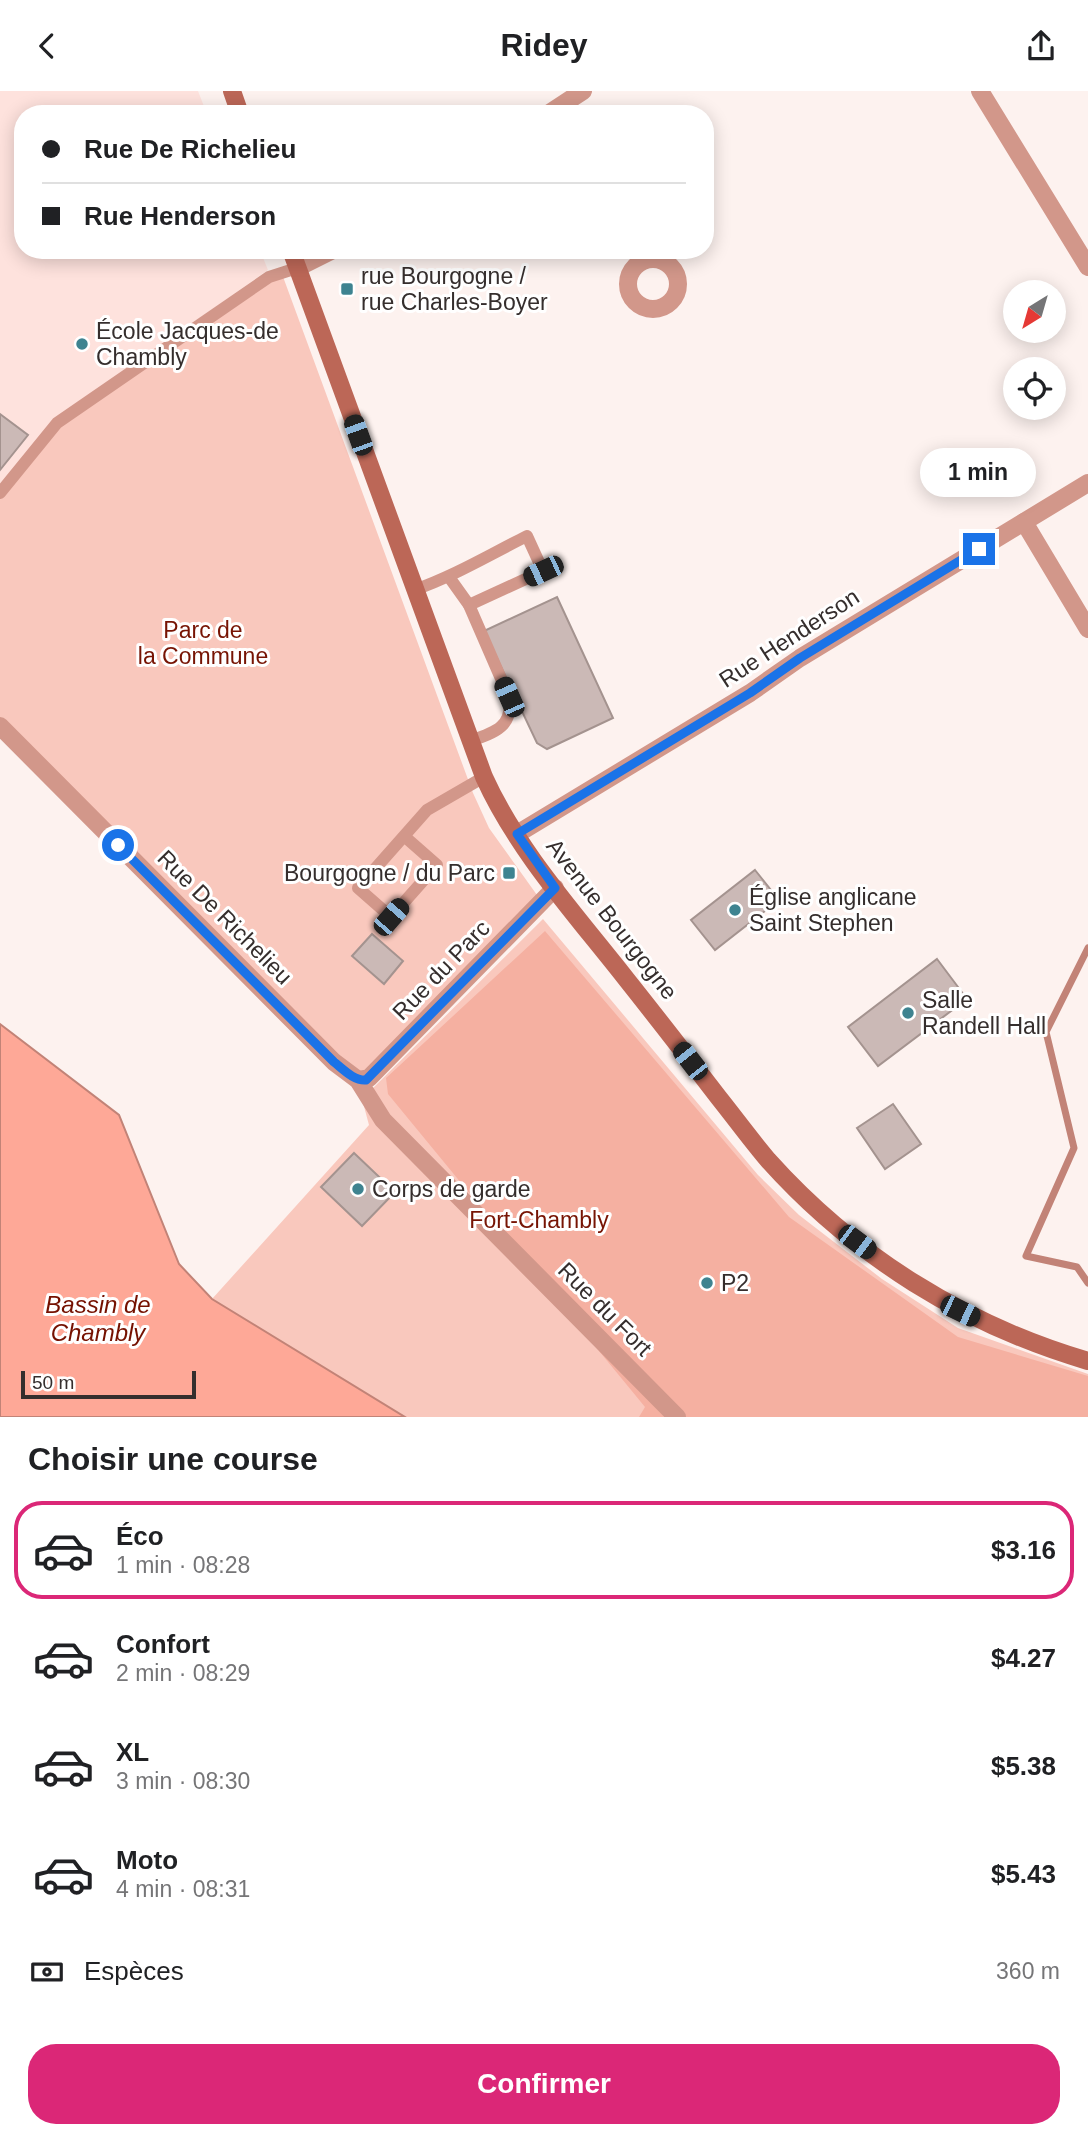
<!DOCTYPE html>
<html lang="fr">
<head>
<meta charset="utf-8">
<style>
  body { margin:0; font-family:Arial,sans-serif; background:#f2f2f2; color:#202124; height:100vh; display:flex; flex-direction:column; font-size:26px; white-space:nowrap }
  * { box-sizing:border-box; margin:0 }
  p { font-size:23px; color:#757577 }
  .icon { flex:none; width:38px; height:38px; fill:none; stroke:currentColor; stroke-width:2; stroke-linecap:round; stroke-linejoin:round }
  .map { position:relative; height:1326px; overflow:hidden }
  .details { display:flex; flex-direction:column; background:#fff; flex:1 }
  .details>* { flex:none }
  .banner { position:absolute; left:14px; top:14px; width:700px; height:154px; border-radius:28px; box-shadow:0 4px 18px #0003; display:grid; align-content:center; height:154px; padding:0 28px; background:#fff }
  .needle { width:46px; rotate:217deg }
  .fabs { position:absolute; left:1003px; top:189px; display:grid; gap:14px }
  .fabs a { display:grid; place-items:center; width:63px; height:63px; border-radius:50%; background:#fff; box-shadow:0 4px 18px #0003; font-size:35px }
  .scale { position:absolute; left:21px; bottom:18px; width:175px; box-sizing:border-box; padding-left:7px; border:4px solid #352e2d; border-top:0; font-size:19px; line-height:24px; white-space:nowrap; color:#352e2d; -webkit-text-stroke:5px #fff; paint-order:stroke }
  .end { position:absolute; width:32px; height:32px; margin:-16px; border:9px solid #1a73e8; background:#fff; box-shadow:0 0 0 4px #fff }
  .from { border-radius:50% }
  .bubble { position:absolute; height:49px; border-radius:24px; background:#fff; box-shadow:0 4px 18px #0003; font-size:23px; font-weight:700; line-height:49px; text-align:center }
  .car { position:absolute; width:21px; height:42px; margin:-21px -10px; border-radius:9px; box-shadow:0 0 5px 2px #0007; background:linear-gradient(#222 24%,#8ab4d8 0 40%,#222 0 76%,#8ab4d8 0 86%,#222 0) }
  .banner b { display:flex; align-items:center; gap:24px; height:66px; font-size:26px }
  .banner b+b { border-top:2px solid #e0e0e0 }
  .banner i { width:18px; height:18px; background:#202124 }
  ul { padding:0; list-style:none }
  li { display:flex; align-items:center; gap:21px; height:98px; margin:0 14px 10px; padding:0 14px; border:4px solid transparent; border-radius:28px }
  li div { flex:1 }
  li b { display:block; font-size:26px }
  li em { font-style:normal; font-weight:700 }
  li.selected { border-color:#db2777 }
  li>.icon { width:63px; height:63px; stroke-width:1.5 }
  h2 { padding:0 28px; font-size:32px; line-height:84px }
  .pay { display:flex; align-items:center; gap:18px; height:77px; padding:0 28px; font-size:26px }
  .pay p { margin-inline-start:auto }
  .button { display:flex; gap:14px; margin-top:auto; padding:14px 28px }
  .button a { flex:1; height:80px; border-radius:28px; background:#db2777; color:#fff; font-size:28px; font-weight:700; line-height:80px; text-align:center }
  header { display:flex; justify-content:space-between; align-items:center; height:91px; padding:0 28px; background:#fff; font-size:32px; font-weight:700 }
  .map>svg:first-child { display:block }
  .built { fill:#fee2dd }
  .green { fill:#f9c8bd }
  .forest { fill:#f5b0a1 }
  .water { fill:#fea897; stroke:#c28377; stroke-width:2 }
  .lines { fill:none; stroke-linecap:round; stroke-linejoin:round }
  .stream { stroke:#c28377; stroke-width:7 }
  .building { fill:#cbb9b6; stroke:#a4938f; stroke-width:2 }
  .lane { stroke:#d2978a; stroke-width:12 }
  .street { stroke:#d2978a; stroke-width:18 }
  .secondary { stroke:#bc6757; stroke-width:18 }
  .route { stroke:#1a73e8; stroke-width:9 }
  .poi-dot { fill:#3e8390; stroke:#fff; stroke-width:2.5 }
  .labels { text-anchor:middle; stroke-width:6; stroke-linejoin:round; paint-order:stroke }
  .poi-label { font-size:23px; fill:#352e2d; stroke:#fff; text-anchor:start }
  .park-label { font-size:23px; fill:#771404; stroke:#fff }
  .street-label { font-size:23px; fill:#352e2d; stroke:#fff }
  .water-label { font-size:24px; font-style:italic; fill:#751101; stroke:#fff }
</style>
</head>
<body>
<header><svg class="icon" aria-label="back" viewBox="0 0 24 24"><path d="M15 5l-7 7 7 7"/></svg>Ridey<svg class="icon" aria-label="share" viewBox="0 0 24 24"><path d="M12 15V3M7 8l5-5 5 5M5 13v7h14v-7"/></svg></header>
<div class="map">
<svg width="1088" height="1326" viewBox="0 0 1088 1326">
  <rect width="100%" height="100%" fill="#fdf2ef"/>
  <path class="built" d="M0 0H198L207 23H23V159H260L268 179 58 326 0 396Z"/>
  <g class="green">
    <path d="M282 183 473 702 489 737 542 811 362 990 0 635V402L57 332Z"/>
    <path d="M543 828 758 1084 799 1124 882 1188 958 1237 1088 1283V1326H405L212 1208 369 1034 362 1008Z"/>
  </g>
  <path class="forest" d="M545 840 789 1126 958 1246 1088 1285V1326H639L645 1316 388 1003 386 987Z"/>
  <path class="water" d="M0 933 119 1024 179 1173 212 1208 405 1326H0Z"/>
  <g class="lines">
    <path class="stream" d="M1088 857 1046 941 1074 1057 1026 1165 1077 1176 1088 1192"/>
  </g>
  <g class="building">
    <path d="M0 323 28 344 0 379Z"/>
    <path d="M557 506 613 627 547 658 537 652 484 540Z"/>
    <path d="M755 779 779 809 715 859 691 829Z"/>
    <path d="M372 843 403 870 384 893 352 865Z"/>
    <path d="M937 868 967 908 878 975 848 936Z"/>
    <path d="M893 1013 921 1053 885 1078 857 1037Z"/>
    <path d="M354 1062 395 1101 362 1135 321 1096Z"/>
  </g>
  <g class="lines">
    <g class="lane">
      <path d="M0 402 57 332 269 186 297 177"/>
      <path d="M449 486 469 514 509 606C514 636 494 642 470 650"/>
      <path d="M414 499C454 485 489 464 527 445L543 480 469 514"/>
      <path d="M404 745 437 774 391 826 358 797 427 719 484 686"/>
    </g>
    <g class="street">
      <path d="M980 0 1088 176"/>
      <path d="M548 23 583 0"/>
      <circle cx="653" cy="193" r="25"/>
      <path d="M297 177 333 159"/>
      <path d="M1024 431 1088 538"/>
      <path d="M0 635 334 971 358 989 383 1029 677 1326"/>
      <path d="M517 743 750 602 800 567 1088 392"/>
      <path d="M358 989 369 987 555 797"/>
    </g>
    <g class="secondary">
      <path d="M232 0 240 23"/>
      <path d="M291 159 484 686C518 761 577 825 627 889 658 928 689 968 719 1007 735 1027 751 1049 768 1069 854 1165 965 1234 1088 1270"/>
    </g>
  </g>
  <g class="lines">
    <path class="route" d="M118 754 334 971C343 978 354 990 366 989L555 797 517 743 750 602 800 567 979 458"/>
  </g>
  <g class="poi-dot">
    <rect x="340" y="191" width="14" height="14" rx="3.5"/>
    <circle cx="82" cy="253" r="7"/>
    <rect x="502" y="775" width="14" height="14" rx="3.5"/>
    <circle cx="735" cy="819" r="7"/>
    <circle cx="908" cy="922" r="7"/>
    <circle cx="358" cy="1098" r="7"/>
    <circle cx="707" cy="1192" r="7"/>
  </g>
  <g class="labels">
    <g class="poi-label">
      <text x="361" y="193">rue Bourgogne /<tspan x="361" dy="26">rue Charles-Boyer</tspan></text>
      <text x="96" y="248">École Jacques-de<tspan x="96" dy="26">Chambly</tspan></text>
      <text x="495" y="790" text-anchor="end">Bourgogne / du Parc</text>
      <text x="749" y="814">Église anglicane<tspan x="749" dy="26">Saint Stephen</tspan></text>
      <text x="922" y="917">Salle<tspan x="922" dy="26">Randell Hall</tspan></text>
      <text x="372" y="1106">Corps de garde</text>
      <text x="721" y="1200">P2</text>
    </g>
    <g class="park-label">
      <text x="203" y="547">Parc de<tspan x="203" dy="26">la Commune</tspan></text>
      <text x="539" y="1137">Fort-Chambly</text>
    </g>
    <g class="street-label">
      <text transform="translate(789 547) rotate(-33)" y="8">Rue Henderson</text>
      <text transform="translate(225 826) rotate(45)" y="8">Rue De Richelieu</text>
      <text transform="translate(612 828) rotate(52)" y="8">Avenue Bourgogne</text>
      <text transform="translate(441 879) rotate(-46)" y="8">Rue du Parc</text>
      <text transform="translate(605 1218) rotate(45)" y="8">Rue du Fort</text>
    </g>
    <g class="water-label">
      <text x="98" y="1222">Bassin de<tspan x="98" dy="28">Chambly</tspan></text>
    </g>
  </g>
</svg>
<div class="fabs">
<a><svg class="needle" viewBox="-14 -14 28 28"><path d="M0-13l5 13h-10z" fill="#e53935"/><path d="M0 13l5-13h-10z" fill="#757577"/></svg></a>
<a><svg class="icon" aria-label="locate" viewBox="0 0 24 24"><circle cx="12" cy="12" r="6"/><path d="M12 2v4M12 18v4M2 12h4M18 12h4"/></svg></a>
</div>
<div class="scale">50 m</div>
<i class="end from" style="left:118px;top:754px"></i>
<i class="end" style="left:979px;top:458px"></i>
<div class="bubble" style="left:920px;top:357px;width:116px">1 min</div>
<i class="car" style="left:358px;top:344px;rotate:340deg"></i>
<i class="car" style="left:543px;top:480px;rotate:245deg"></i>
<i class="car" style="left:509px;top:606px;rotate:336deg"></i>
<i class="car" style="left:391px;top:826px;rotate:41deg"></i>
<i class="car" style="left:690px;top:970px;rotate:322deg"></i>
<i class="car" style="left:857px;top:1151px;rotate:127deg"></i>
<i class="car" style="left:960px;top:1220px;rotate:116deg"></i>
<div class="banner">
<b><i class="from"></i>Rue De Richelieu</b>
<b><i></i>Rue Henderson</b>
</div>
</div>
<section class="details">
<h2>Choisir une course</h2>
<ul>
<li class="selected"><svg class="icon" aria-label="car" viewBox="0 0 24 24"><path d="M5 17H2v-5l4-1 3-4h7l3 4 3 1v5h-3M9 17h6M6 11h13"/><circle cx="7" cy="17" r="2"/><circle cx="17" cy="17" r="2"/></svg><div><b>Éco</b><p>1 min · 08:28</p></div><em>$3.16</em></li>
<li><svg class="icon" aria-label="car" viewBox="0 0 24 24"><path d="M5 17H2v-5l4-1 3-4h7l3 4 3 1v5h-3M9 17h6M6 11h13"/><circle cx="7" cy="17" r="2"/><circle cx="17" cy="17" r="2"/></svg><div><b>Confort</b><p>2 min · 08:29</p></div><em>$4.27</em></li>
<li><svg class="icon" aria-label="car" viewBox="0 0 24 24"><path d="M5 17H2v-5l4-1 3-4h7l3 4 3 1v5h-3M9 17h6M6 11h13"/><circle cx="7" cy="17" r="2"/><circle cx="17" cy="17" r="2"/></svg><div><b>XL</b><p>3 min · 08:30</p></div><em>$5.38</em></li>
<li><svg class="icon" aria-label="car" viewBox="0 0 24 24"><path d="M5 17H2v-5l4-1 3-4h7l3 4 3 1v5h-3M9 17h6M6 11h13"/><circle cx="7" cy="17" r="2"/><circle cx="17" cy="17" r="2"/></svg><div><b>Moto</b><p>4 min · 08:31</p></div><em>$5.43</em></li>
</ul>
<div class="pay"><svg class="icon" aria-label="cash" viewBox="0 0 24 24"><path d="M3 7h18v10H3z"/><circle cx="12" cy="12" r="2"/></svg>Espèces<p>360 m</p></div>
<div class="button"><a>Confirmer</a></div>
</section>
</body>
</html>
